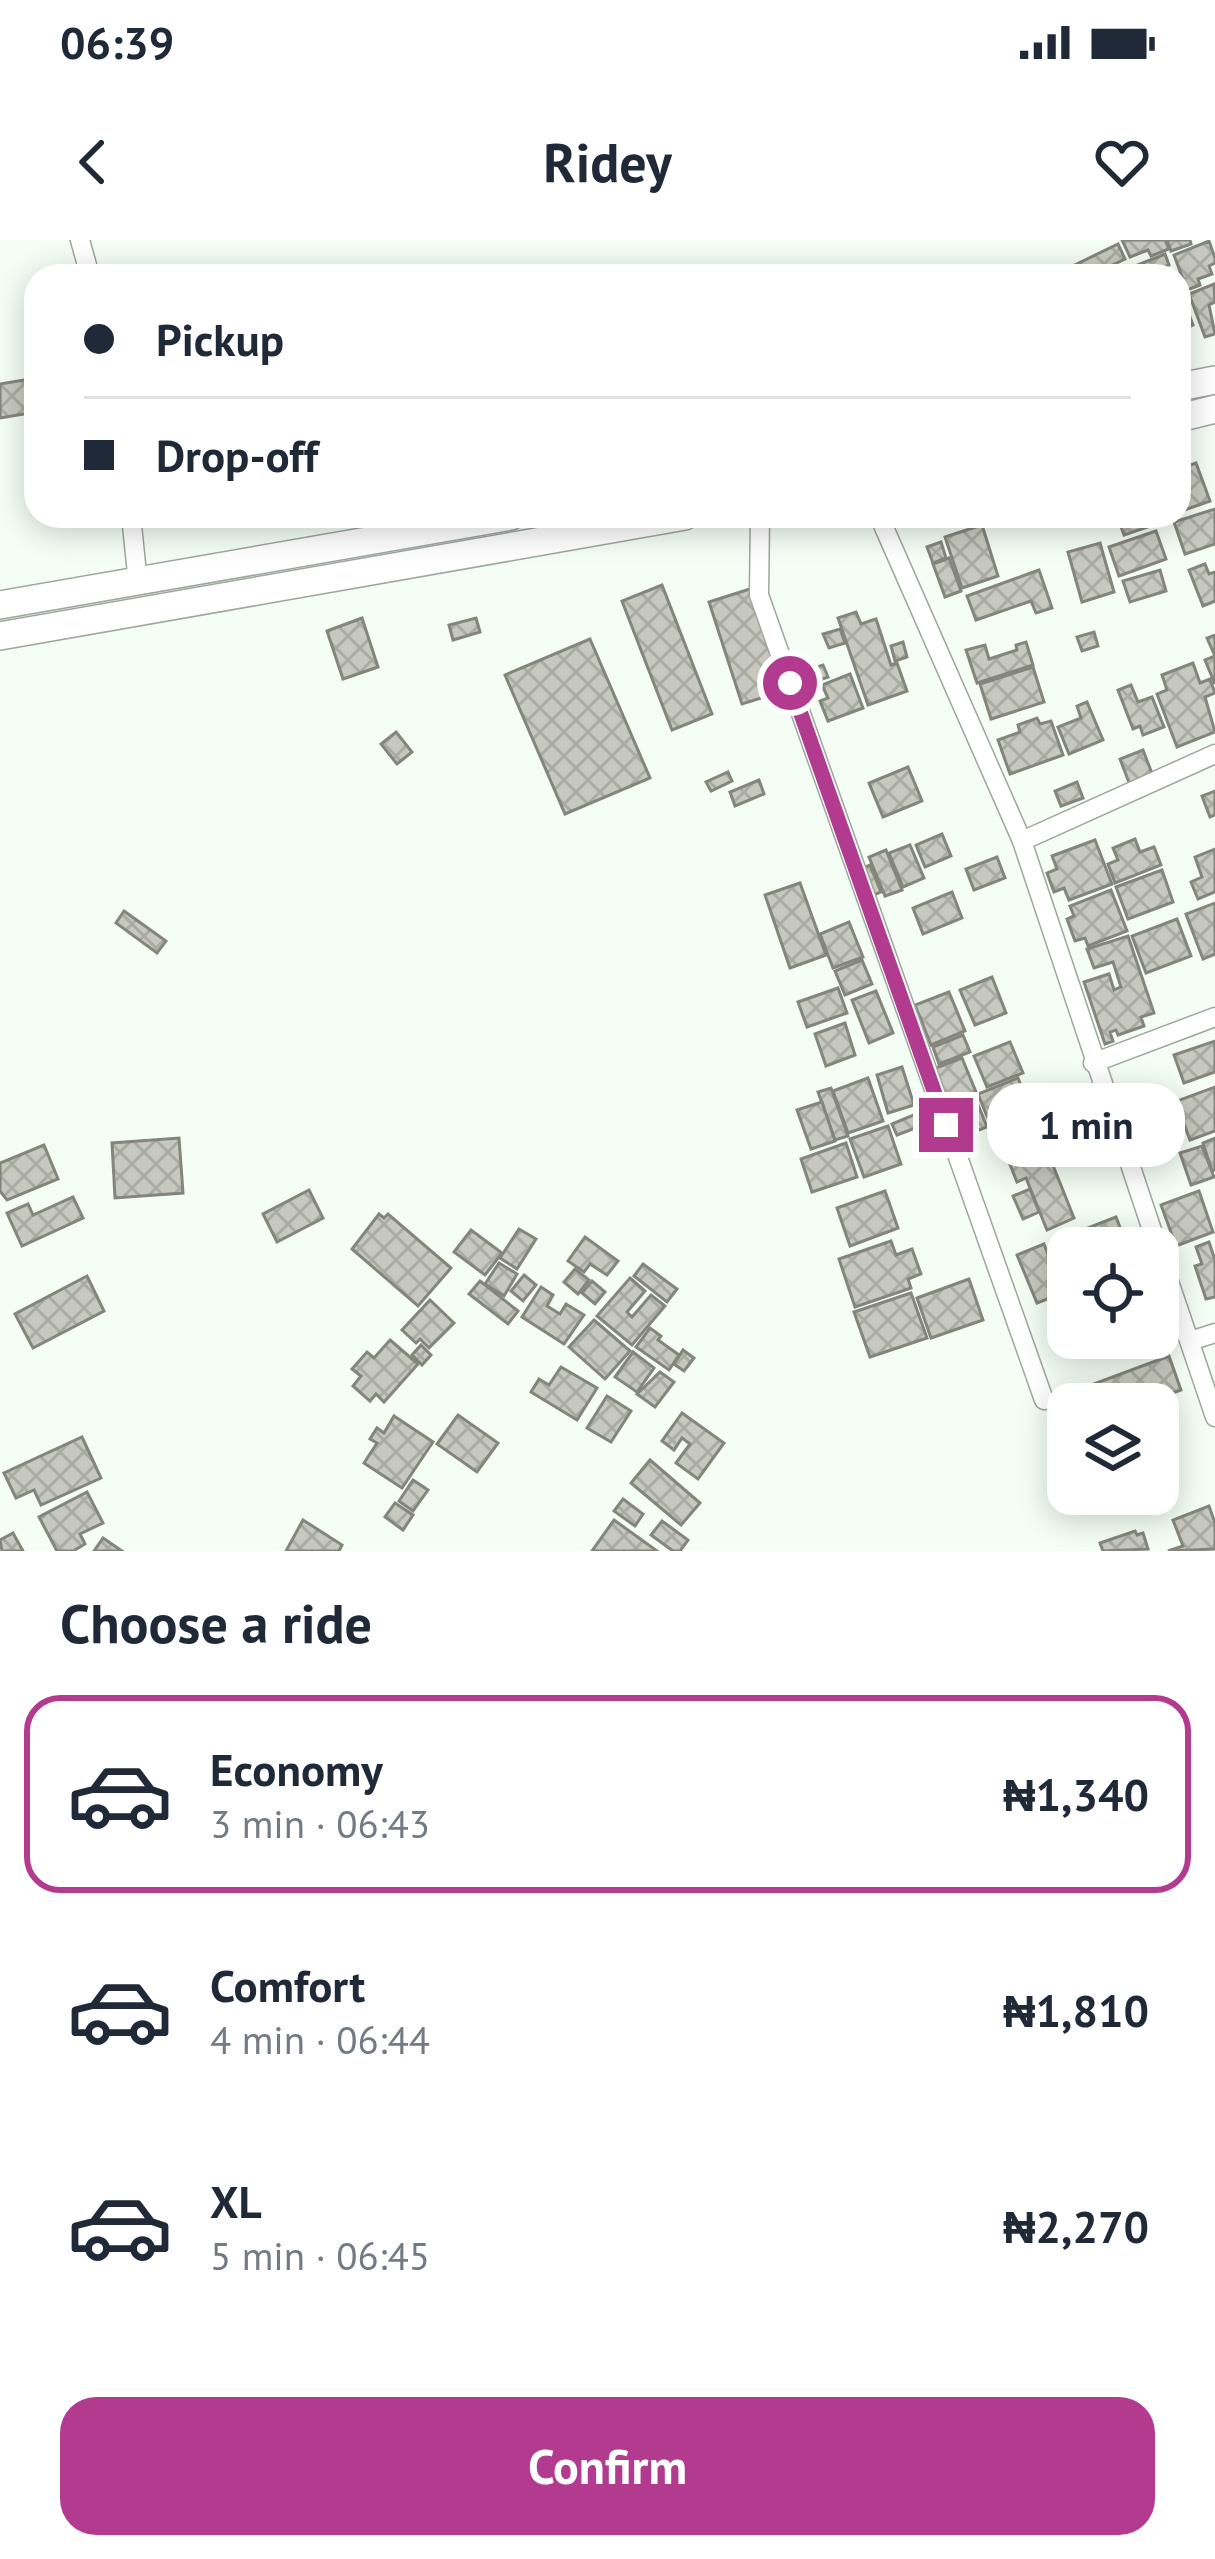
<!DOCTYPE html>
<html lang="en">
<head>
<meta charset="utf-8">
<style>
  body { margin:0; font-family:"PT Sans",sans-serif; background:#f2f2f3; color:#1f2937; height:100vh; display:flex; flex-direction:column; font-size:45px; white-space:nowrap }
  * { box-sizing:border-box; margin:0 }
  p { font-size:39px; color:#747a83 }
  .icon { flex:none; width:66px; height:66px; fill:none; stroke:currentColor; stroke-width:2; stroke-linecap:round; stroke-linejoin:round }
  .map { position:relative; height:1311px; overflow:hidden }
  .side { display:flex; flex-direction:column; background:#fff; flex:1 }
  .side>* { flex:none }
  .top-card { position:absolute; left:24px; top:24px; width:1167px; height:264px; border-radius:36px; box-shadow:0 6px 30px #0003; display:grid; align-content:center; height:264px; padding:0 60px; background:#fff }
  .tools { position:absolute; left:1047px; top:987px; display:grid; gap:24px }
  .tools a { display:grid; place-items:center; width:132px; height:132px; border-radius:24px; background:#fff; box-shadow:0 6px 30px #0003; font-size:60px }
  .end { position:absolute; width:54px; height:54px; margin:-27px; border:15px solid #b33b8f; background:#fff; box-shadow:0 0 0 6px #fff }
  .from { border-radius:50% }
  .bubble { position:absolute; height:84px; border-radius:36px; background:#fff; box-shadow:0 6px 30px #0003; font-size:39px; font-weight:700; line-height:84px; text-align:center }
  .top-card b { display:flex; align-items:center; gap:42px; height:114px; font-size:45px }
  .top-card b+b { border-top:3px solid #e0e1e3 }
  .top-card i { width:30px; height:30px; background:#1f2937 }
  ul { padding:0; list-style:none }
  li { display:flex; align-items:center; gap:36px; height:198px; margin:0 24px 18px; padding:0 36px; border:6px solid transparent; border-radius:36px }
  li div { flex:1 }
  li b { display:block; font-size:45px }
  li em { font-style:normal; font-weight:700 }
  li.selected { border-color:#b33b8f }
  li>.icon { width:108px; height:108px; stroke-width:1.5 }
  h2 { padding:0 60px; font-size:54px; line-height:144px }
  .action { display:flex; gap:24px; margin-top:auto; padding:24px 60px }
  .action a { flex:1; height:138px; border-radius:36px; background:#b33b8f; color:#fff; font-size:48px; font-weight:700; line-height:138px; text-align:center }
  .status { display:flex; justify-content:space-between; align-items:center; height:84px; padding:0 60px; background:#fff; direction:ltr }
  .status svg { height:33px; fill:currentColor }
  header { display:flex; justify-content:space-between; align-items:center; height:156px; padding:0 60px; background:#fff; font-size:54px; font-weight:700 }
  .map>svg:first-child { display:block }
  .building { fill:url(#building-cross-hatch); stroke:#84867b; stroke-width:3 }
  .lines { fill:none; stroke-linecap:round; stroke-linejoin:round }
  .street-casing { stroke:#9ea69e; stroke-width:21 }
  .secondary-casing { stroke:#9ea69e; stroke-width:30 }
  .street { stroke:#fff; stroke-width:18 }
  .secondary { stroke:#fff; stroke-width:27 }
  .route { stroke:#b33b8f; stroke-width:15 }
</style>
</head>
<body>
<div class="status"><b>06:39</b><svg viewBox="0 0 49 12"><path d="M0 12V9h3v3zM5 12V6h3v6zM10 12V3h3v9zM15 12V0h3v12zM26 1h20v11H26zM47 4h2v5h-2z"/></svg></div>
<header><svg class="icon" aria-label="back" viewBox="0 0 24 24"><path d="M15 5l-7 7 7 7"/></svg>Ridey<svg class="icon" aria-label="heart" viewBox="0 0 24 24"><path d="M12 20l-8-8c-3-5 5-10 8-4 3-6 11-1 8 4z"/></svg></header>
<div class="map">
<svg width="1215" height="1311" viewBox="0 0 1215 1311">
  <defs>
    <pattern id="building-cross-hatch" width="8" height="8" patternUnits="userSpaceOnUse" patternTransform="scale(3)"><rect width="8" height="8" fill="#c8c9be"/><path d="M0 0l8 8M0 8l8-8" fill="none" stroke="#aaaba2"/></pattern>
  </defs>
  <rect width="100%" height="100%" fill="#f4fef5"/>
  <g class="building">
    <path d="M1122 0H1165L1169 9 1151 16 1148 10 1130 17Z"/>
    <path d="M1167 0H1190L1191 4 1171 11Z"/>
    <path d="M1209 1 1215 18V23L1209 26 1212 34 1198 39 1200 45 1187 50 1174 15Z"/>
    <path d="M1118 4 1125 19 1089 36H1052Z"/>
    <path d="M1165 14 1169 25 1150 33 1151 36H1134L1130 28Z"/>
    <path d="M1214 44 1215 62 1209 65 1215 94 1205 97 1189 54Z"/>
    <path d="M1184 61 1193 85 1179 90V63Z"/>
    <path d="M36 138V172L0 178V144Z"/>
    <path d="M1196 223 1210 261 1179 272V229Z"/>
    <path d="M1215 269V304L1185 314 1174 282Z"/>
    <path d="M1133 276H1157L1159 283 1124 295 1119 281Z"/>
    <path d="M982 285 998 336 962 348 945 297Z"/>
    <path d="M1156 291 1166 319 1119 336 1109 307Z"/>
    <path d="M941 302 946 318 933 323 927 307Z"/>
    <path d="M1100 303 1114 352 1082 362 1068 312Z"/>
    <path d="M949 318 961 351 945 357 933 324Z"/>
    <path d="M1205 324 1209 334 1215 332V361L1203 366 1189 330Z"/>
    <path d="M1039 330 1052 368 1036 373 1031 361 976 380 967 356Z"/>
    <path d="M1160 330 1166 351 1130 362 1123 341Z"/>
    <path d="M662 345 712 474 672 490 622 361Z"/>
    <path d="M750 349 784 451 742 464 709 362Z"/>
    <path d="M856 372 861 384 876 379 891 425 897 423 907 451 868 465 838 378Z"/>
    <path d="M362 378 378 427 343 439 327 391Z"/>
    <path d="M476 378 480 392 453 400 449 385Z"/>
    <path d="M840 389 845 403 829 408 823 394Z"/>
    <path d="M1094 392 1098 406 1082 411 1077 397Z"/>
    <path d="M1215 395V444L1205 420 1215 416 1207 398Z"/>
    <path d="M590 399 650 538 565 574 505 435Z"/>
    <path d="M903 402 907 417 895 421 891 406Z"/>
    <path d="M1026 402 1033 425 977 443 966 410 985 405 989 419 1017 410 1016 405Z"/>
    <path d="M1193 423 1200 443 1210 439 1215 453 1205 457 1215 492 1177 507 1157 454 1167 450 1162 435Z"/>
    <path d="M823 425 828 437 802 446 798 433Z"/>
    <path d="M1033 427 1044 462 991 479 980 444Z"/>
    <path d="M850 434 863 468 828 481 820 461 828 458 822 445Z"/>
    <path d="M1131 445 1138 462 1152 457 1164 487 1143 495 1140 486 1133 489 1118 450Z"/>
    <path d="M1087 462 1103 500 1069 514 1058 487 1081 478 1077 466Z"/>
    <path d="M1037 478 1040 484 1051 481 1063 515 1010 534 998 500 1020 492 1018 485Z"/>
    <path d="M396 492 412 512 397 524 381 504Z"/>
    <path d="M1143 510 1153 536 1130 545 1120 519Z"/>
    <path d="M908 527 922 561 883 577 869 543Z"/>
    <path d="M728 532 732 541 711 551 706 542Z"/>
    <path d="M759 540 764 554 735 566 730 552Z"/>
    <path d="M1077 542 1083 558 1061 566 1055 551Z"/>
    <path d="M1215 551V575L1210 577 1202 556Z"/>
    <path d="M942 594 951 616 925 627 916 605Z"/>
    <path d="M1135 599 1140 612 1154 607 1161 625 1115 643 1108 624 1118 620 1113 608Z"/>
    <path d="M1095 600 1112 644 1069 660 1064 648 1054 652 1047 633 1057 629 1052 616Z"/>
    <path d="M910 605 924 638 903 647 889 613Z"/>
    <path d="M1215 609V652L1198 659 1191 642 1202 637 1195 617Z"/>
    <path d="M886 610 902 650 885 656 869 617Z"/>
    <path d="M997 617 1005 638 974 650 966 629Z"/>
    <path d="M870 625 881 652 869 657 858 630Z"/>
    <path d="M1162 630 1173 662 1128 679 1116 647Z"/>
    <path d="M800 643 826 715 790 728 765 655Z"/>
    <path d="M1111 650 1127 691 1088 706 1085 698 1075 701 1067 679 1074 676 1070 666Z"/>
    <path d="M952 652 962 678 923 694 913 668Z"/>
    <path d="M1215 663V714L1203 719 1186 674Z"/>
    <path d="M124 671 166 701 157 713 116 683Z"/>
    <path d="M1177 679 1191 716 1146 733 1132 696Z"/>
    <path d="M849 682 863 717 833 728 820 694Z"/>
    <path d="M1128 696 1154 773 1141 777 1144 786 1118 795 1116 790 1110 792 1113 801 1105 804 1084 742 1109 734 1114 750 1121 747 1113 722 1094 728 1087 709Z"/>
    <path d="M862 720 872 744 845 755 835 731Z"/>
    <path d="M992 737 1006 773 975 785 960 750Z"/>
    <path d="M838 748 847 773 807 787 798 762Z"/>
    <path d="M876 751 893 793 869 803 852 760Z"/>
    <path d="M949 752 965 791 931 805 915 765Z"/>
    <path d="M845 783 855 815 826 826 815 794Z"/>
    <path d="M963 795 970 812 939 824 933 807Z"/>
    <path d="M1215 801V832L1184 843 1174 815Z"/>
    <path d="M1010 802 1023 833 987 847 974 816Z"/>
    <path d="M962 818 976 852 947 864 933 829Z"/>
    <path d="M902 827 914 865 888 873 877 835Z"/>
    <path d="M868 838 883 881 848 893 833 851Z"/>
    <path d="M1018 838 1033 875 993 891 978 854Z"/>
    <path d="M1215 847V891L1190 900 1184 884 1163 891 1168 908 1159 911 1145 873Z"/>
    <path d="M831 848 848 896 835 900 818 852Z"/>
    <path d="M974 855 987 887 958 898 945 867Z"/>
    <path d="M822 862 835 901 811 909 797 870Z"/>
    <path d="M916 874 921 886 897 895 892 884Z"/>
    <path d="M888 886 901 924 864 937 850 899Z"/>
    <path d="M179 898 183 953 115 958 112 903Z"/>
    <path d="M1215 898V930L1212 931 1203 903Z"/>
    <path d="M846 903 857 937 812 952 801 919Z"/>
    <path d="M1044 903 1074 978 1047 990 1026 938 1017 942 1007 917Z"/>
    <path d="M44 905 58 939 7 960 0 951V923Z"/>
    <path d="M1202 906 1214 937 1191 945 1180 913Z"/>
    <path d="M1030 949 1039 972 1023 979 1013 956Z"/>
    <path d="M309 950 323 978 277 1002 263 974Z"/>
    <path d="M885 951 898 988 850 1006 837 968Z"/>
    <path d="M1199 951 1213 992 1176 1006 1161 965Z"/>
    <path d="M73 957 83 978 22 1006 7 973 28 964 33 975Z"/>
    <path d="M379 974 384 978 388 974 451 1028 418 1066 352 1009Z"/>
    <path d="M1116 977 1128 1008H1093L1085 989Z"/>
    <path d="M519 989 536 999 517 1029 500 1018Z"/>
    <path d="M471 990 502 1013 485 1035 454 1012Z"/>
    <path d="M585 997 618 1021 607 1035 590 1024 584 1032 568 1021Z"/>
    <path d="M891 1001 896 1015 912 1009 921 1034 908 1039 911 1048 855 1067 839 1019Z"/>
    <path d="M1209 1002 1215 1020V1057L1206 1059 1195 1026 1202 1024 1196 1007Z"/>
    <path d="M1044 1004 1050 1020 1068 1013V1052L1064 1053 1059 1041 1055 1042 1060 1054 1037 1063 1017 1015Z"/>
    <path d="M499 1023 517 1034 504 1056 485 1044Z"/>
    <path d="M643 1024 677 1049 667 1062 634 1036Z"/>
    <path d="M575 1029 589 1040 578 1054 564 1042Z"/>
    <path d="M524 1035 536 1045 523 1061 511 1051Z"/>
    <path d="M87 1036 104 1071 33 1108 15 1074Z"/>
    <path d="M630 1038 645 1051 627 1072 632 1077 651 1055 665 1066 632 1105 597 1076Z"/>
    <path d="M969 1039 983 1080 931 1098 917 1058Z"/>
    <path d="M480 1041 518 1071 508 1084 469 1054Z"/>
    <path d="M592 1041 605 1052 595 1064 582 1053Z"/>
    <path d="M541 1047 553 1055 547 1066 560 1074 566 1064 584 1075 564 1104 522 1077Z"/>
    <path d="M911 1053 927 1098 870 1117 854 1072Z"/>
    <path d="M1068 1055V1073L1055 1078 1049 1063Z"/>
    <path d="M430 1060 454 1083 429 1108 420 1099 416 1103 402 1090Z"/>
    <path d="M594 1080 630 1111 605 1139 569 1107Z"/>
    <path d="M650 1088 661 1096 658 1100 679 1115 669 1130 636 1107Z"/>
    <path d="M390 1100 418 1124 384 1162 376 1154 370 1161 353 1146 361 1136 352 1129 367 1112 374 1118Z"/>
    <path d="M421 1105 431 1115 422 1125 412 1115Z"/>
    <path d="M683 1110 694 1118 684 1131 674 1124Z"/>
    <path d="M633 1112 654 1128 637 1152 615 1137Z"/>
    <path d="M1169 1116 1181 1150 1143 1164H1086L1080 1149Z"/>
    <path d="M561 1127 597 1148 577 1180 531 1152 539 1139 549 1145Z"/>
    <path d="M660 1132 674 1142 655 1167 637 1154Z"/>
    <path d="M607 1156 631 1171 611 1202 587 1188Z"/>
    <path d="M682 1173 724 1203 698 1239 676 1223 690 1204 682 1198 674 1210 662 1201Z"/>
    <path d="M458 1175 498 1203 477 1232 437 1204Z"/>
    <path d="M394 1176 433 1202 402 1248 364 1223 377 1203 370 1199 377 1188 384 1193Z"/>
    <path d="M82 1197 101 1238 41 1265 34 1250 16 1258 4 1233Z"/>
    <path d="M650 1220 700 1263 681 1285 631 1243Z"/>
    <path d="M413 1240 428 1250 413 1271 399 1261Z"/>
    <path d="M87 1252 103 1283 80 1294 85 1304 73 1311H57L39 1277Z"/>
    <path d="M623 1259 643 1274 635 1286 614 1271Z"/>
    <path d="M395 1263 413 1275 403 1290 385 1277Z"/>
    <path d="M1209 1266 1215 1283V1309L1168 1311 1183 1306 1173 1280Z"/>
    <path d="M303 1280 342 1305 339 1311H286Z"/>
    <path d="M614 1280 657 1311H592Z"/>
    <path d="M662 1281 688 1300 680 1311H673L651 1295Z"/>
    <path d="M1135 1291 1137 1295 1143 1293 1148 1309 1103 1311 1100 1303Z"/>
    <path d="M13 1293 23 1311H2L0 1300Z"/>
    <path d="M103 1298 122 1311H94Z"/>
  </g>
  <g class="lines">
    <g class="street-casing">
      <g id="street">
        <path d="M80 0 90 36"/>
        <path d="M131 276 138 343"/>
        <path d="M760 276 759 355 1044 1160"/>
        <path d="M879 276 1022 601 1158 1008"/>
        <path d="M1022 601 1215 514"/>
        <path d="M1093 823 1215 777"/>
        <path d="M1158 1009 1215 1177"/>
        <path d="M1190 1101 1215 1093"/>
      </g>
    </g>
    <g class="secondary-casing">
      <g id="secondary">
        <path d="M1179 147 1215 140"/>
        <path d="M1179 178 1215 169"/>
        <path d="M0 365 511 276"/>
        <path d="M0 396 685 276"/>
      </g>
    </g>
    <use href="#street" class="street"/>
    <use href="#secondary" class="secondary"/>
  </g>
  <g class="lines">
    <path class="route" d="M790 443 946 885"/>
  </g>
</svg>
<div class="tools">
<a><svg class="icon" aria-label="locate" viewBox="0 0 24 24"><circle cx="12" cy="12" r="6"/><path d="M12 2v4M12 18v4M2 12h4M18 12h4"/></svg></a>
<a><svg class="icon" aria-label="layers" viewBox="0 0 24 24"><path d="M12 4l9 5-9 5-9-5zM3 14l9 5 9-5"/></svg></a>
</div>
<i class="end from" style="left:790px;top:443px"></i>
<i class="end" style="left:946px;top:885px"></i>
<div class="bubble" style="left:987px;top:843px;width:198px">1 min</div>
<div class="top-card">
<b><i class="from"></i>Pickup</b>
<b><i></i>Drop-off</b>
</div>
</div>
<section class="side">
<h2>Choose a ride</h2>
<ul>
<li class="selected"><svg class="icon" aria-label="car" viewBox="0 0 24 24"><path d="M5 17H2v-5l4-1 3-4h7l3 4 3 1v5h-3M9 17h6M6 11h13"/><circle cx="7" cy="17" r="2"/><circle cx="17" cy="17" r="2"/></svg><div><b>Economy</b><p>3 min · 06:43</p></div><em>₦1,340</em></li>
<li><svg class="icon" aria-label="car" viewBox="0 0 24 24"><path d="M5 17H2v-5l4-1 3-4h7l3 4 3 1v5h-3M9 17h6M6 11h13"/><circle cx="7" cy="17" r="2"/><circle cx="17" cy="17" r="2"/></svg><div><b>Comfort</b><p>4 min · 06:44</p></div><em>₦1,810</em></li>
<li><svg class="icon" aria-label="car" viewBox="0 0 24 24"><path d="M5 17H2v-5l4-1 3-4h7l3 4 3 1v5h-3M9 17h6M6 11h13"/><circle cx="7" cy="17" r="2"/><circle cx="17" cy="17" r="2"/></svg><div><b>XL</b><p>5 min · 06:45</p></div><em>₦2,270</em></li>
</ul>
<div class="action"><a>Confirm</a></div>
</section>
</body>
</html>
